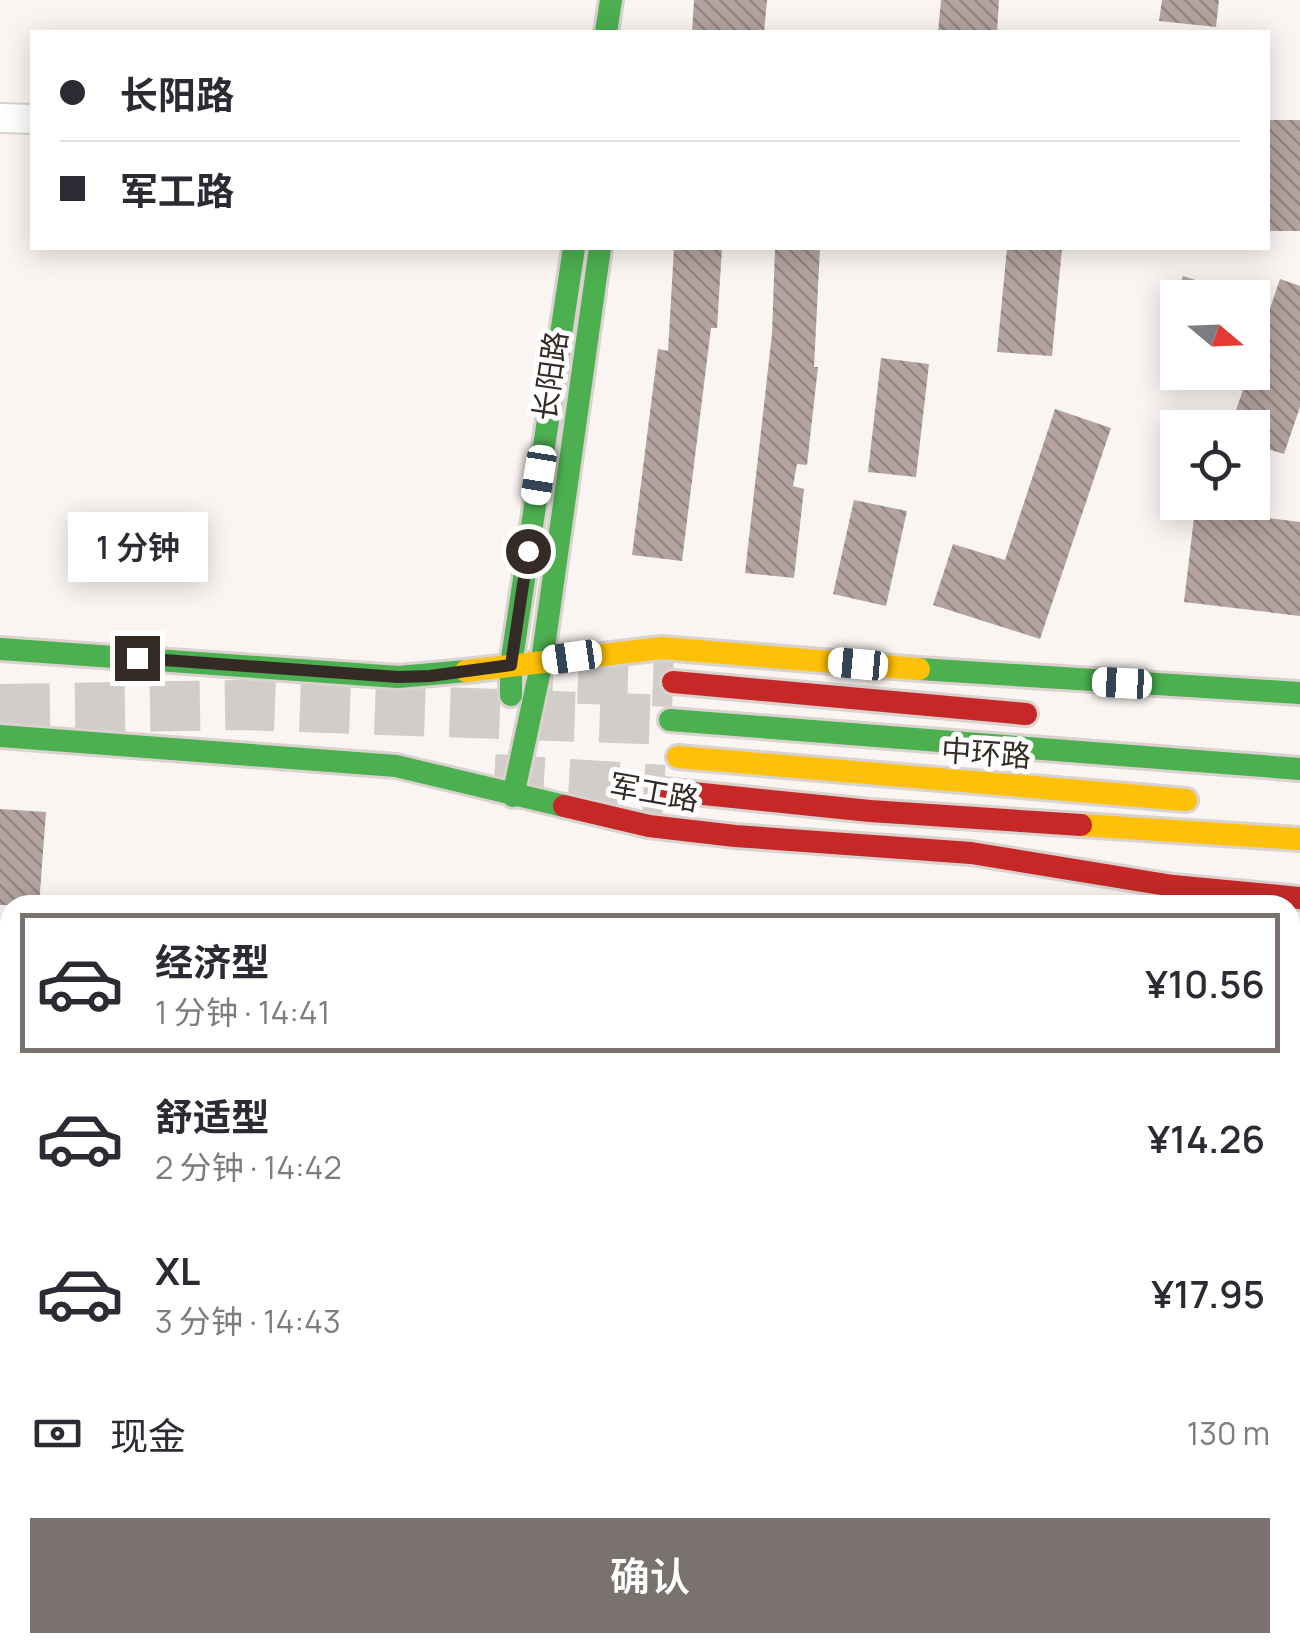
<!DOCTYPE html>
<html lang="zh">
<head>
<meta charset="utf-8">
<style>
  body { margin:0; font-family:Manrope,"Noto Sans SC",sans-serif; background:#f2f2f3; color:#2b2b33; height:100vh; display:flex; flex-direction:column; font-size:38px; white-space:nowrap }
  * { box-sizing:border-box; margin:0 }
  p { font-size:32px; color:#7c7c81 }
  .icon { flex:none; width:55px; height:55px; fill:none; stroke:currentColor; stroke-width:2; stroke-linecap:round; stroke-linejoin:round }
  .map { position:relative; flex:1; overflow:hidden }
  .drawer { position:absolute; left:0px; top:895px; width:1300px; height:758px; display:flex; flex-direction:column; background:#fff; border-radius:30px 30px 0 0; box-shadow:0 5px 25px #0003 }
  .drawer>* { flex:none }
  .guide { position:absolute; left:30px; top:30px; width:1240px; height:220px; border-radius:0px; box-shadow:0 5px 25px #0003; display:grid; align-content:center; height:220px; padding:0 30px; background:#fff }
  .needle { width:65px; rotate:109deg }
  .controls { position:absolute; left:1160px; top:280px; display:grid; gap:20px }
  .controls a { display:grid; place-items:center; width:110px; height:110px; border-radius:0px; background:#fff; box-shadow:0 5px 25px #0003; font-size:50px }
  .end { position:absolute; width:45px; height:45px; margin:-22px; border:12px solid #342b27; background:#fff; box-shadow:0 0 0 5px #fff }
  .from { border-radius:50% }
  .bubble { position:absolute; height:70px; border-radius:0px; background:#fff; box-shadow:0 5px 25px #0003; font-size:32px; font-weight:600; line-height:70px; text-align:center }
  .car { position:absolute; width:30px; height:60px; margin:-30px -15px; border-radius:12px; box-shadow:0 0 8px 2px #0007; background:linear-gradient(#fff 24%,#345 0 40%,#fff 0 76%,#345 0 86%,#fff 0) }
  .guide b { display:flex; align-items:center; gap:35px; height:95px; font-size:38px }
  .guide b+b { border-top:2px solid #e1e1e2 }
  .guide i { width:25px; height:25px; background:#2b2b33 }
  ul { padding:18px 0 0; list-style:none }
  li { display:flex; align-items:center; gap:30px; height:140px; margin:0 20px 15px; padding:0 10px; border:5px solid transparent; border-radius:0px }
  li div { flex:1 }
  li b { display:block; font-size:38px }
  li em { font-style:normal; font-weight:600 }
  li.active { border-color:#79726e }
  li>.icon { width:90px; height:90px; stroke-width:1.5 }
  .pay { display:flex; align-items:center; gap:25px; height:110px; padding:0 30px; font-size:38px }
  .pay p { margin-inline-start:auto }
  .button { display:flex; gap:20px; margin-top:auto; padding:20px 30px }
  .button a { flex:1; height:115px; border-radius:0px; background:#79726e; color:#fff; font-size:40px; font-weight:600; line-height:115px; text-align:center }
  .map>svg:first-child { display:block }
  .industrial { fill:url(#industrial-furrows) }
  .pitch { fill:#d1e0c9 }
  .water { fill:#c6e4f7 }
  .building { fill:url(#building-back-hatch) }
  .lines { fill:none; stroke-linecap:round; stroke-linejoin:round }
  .highway-tunnel { stroke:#d2cdc9; stroke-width:50; stroke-dasharray:50 25; stroke-linecap:butt }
  .street-casing { stroke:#d9d2ce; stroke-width:32 }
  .fast-casing { stroke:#d9d2ce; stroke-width:28 }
  .slow-casing { stroke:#d9d2ce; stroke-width:28 }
  .jam-casing { stroke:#d9d2ce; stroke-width:28 }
  .street { stroke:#fefefd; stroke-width:28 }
  .fast { stroke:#4caf50; stroke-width:22 }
  .slow { stroke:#ffc107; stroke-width:22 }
  .jam { stroke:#c62828; stroke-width:22 }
  .route { stroke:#342b27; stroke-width:12 }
  .labels { text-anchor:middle; stroke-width:10; stroke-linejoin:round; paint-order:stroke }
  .street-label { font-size:30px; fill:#342b27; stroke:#fff }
</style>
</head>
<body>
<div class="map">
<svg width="1300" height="1652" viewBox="0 0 1300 1652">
  <defs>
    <pattern id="industrial-furrows" width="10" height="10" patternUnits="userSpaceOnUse" patternTransform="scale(2.5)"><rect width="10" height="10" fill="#f4e7e1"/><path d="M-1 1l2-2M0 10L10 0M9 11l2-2" fill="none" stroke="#d2c6c1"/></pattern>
    <pattern id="building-back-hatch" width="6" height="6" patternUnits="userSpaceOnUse" patternTransform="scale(2.5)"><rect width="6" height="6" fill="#b4a4a0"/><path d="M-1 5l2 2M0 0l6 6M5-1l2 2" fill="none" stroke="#938682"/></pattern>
  </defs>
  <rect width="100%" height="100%" fill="#faf5f2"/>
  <path class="industrial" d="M0 1403 10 1406V1642H931V1648L1046 1645 1073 1652H0Z"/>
  <path class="pitch" d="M1290 1363 1300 1366V1451L1290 1448Z"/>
  <g class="water">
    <path d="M0 1190 10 1193V1406L0 1403Z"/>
    <path d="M1290 1512 1300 1514V1652H1073L1046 1645 931 1648V1642H1290Z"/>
  </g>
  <g class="building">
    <path d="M694 0H767L764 32H692Z"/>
    <path d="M941 0H999L997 32H938Z"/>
    <path d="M1162 0H1219L1216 27 1159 21Z"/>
    <rect x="1269" y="120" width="31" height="111"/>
    <path d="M674 248H722L717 328H711L682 561 632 555 658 349 668 351Z"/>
    <path d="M775 248H820L814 367H818L807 465 797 464 793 486 804 489 794 578 745 573 772 334Z"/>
    <path d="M1007 248H1062L1052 356 997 352Z"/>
    <path d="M1183 276 1237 294 1236 298H1176Z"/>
    <path d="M1280 279 1300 286V407L1284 454 1252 444V428H1230L1249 372H1252V361Z"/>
    <path d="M881 358 929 364 916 477 868 472Z"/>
    <path d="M1055 409 1111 428 1040 639 933 605 953 544 1005 560Z"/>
    <path d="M854 500 907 511 886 606 833 594Z"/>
    <path d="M1195 509 1300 522V616L1184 602Z"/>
    <path d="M0 809 46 812 39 905H0Z"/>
  </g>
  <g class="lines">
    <g class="highway-tunnel">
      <path d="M503 676 673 682"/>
      <path d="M0 709 239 705 670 720"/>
      <path d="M494 779 664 790"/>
    </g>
    <g class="street-casing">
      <path id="street" d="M0 118 32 119"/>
    </g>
    <g class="fast-casing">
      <g id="fast">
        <path d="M606 32 611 0"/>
        <path d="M0 649 398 677 466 671"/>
        <path d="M919 669 1300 693"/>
        <path d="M511 695V665L574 248"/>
        <path d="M670 720 1300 769"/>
        <path d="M0 736 396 766 564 806"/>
        <path d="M513 796 542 661 600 248"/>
      </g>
    </g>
    <g class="slow-casing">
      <g id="slow">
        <path d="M466 671 662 648 919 669"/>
        <path d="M678 757 1186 800"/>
        <path d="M1081 825 1300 839"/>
      </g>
    </g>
    <g class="jam-casing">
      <g id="jam">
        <path d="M673 682 1026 714"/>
        <path d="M664 790 870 811 1081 825"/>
        <path d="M564 806 649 826 735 836 971 853 1173 886 1300 898"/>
      </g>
    </g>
    <use href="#street" class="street"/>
    <use href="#fast" class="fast"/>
    <use href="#slow" class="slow"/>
    <use href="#jam" class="jam"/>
  </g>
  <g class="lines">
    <path class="route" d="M137 658 398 677 430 676 511 665 528 551"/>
  </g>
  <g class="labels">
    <g class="street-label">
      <text transform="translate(551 376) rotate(-82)" y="10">长阳路</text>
      <text transform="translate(986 754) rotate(4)" y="10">中环路</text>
      <text transform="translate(654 793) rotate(10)" y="10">军工路</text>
    </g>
  </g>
</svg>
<div class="controls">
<a><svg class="needle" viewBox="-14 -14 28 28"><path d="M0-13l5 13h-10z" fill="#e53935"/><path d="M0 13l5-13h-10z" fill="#7c7c81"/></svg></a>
<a><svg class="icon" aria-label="locate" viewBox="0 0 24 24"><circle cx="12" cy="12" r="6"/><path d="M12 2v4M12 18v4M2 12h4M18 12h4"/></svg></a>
</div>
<i class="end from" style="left:528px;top:551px"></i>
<i class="end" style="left:137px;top:658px"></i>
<div class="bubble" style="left:68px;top:512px;width:140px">1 分钟</div>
<i class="car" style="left:539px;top:475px;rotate:189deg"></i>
<i class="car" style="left:572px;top:657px;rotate:262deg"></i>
<i class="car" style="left:858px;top:664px;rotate:275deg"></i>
<i class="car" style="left:1122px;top:683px;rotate:273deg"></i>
<div class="guide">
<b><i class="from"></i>长阳路</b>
<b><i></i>军工路</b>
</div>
<section class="drawer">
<ul>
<li class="active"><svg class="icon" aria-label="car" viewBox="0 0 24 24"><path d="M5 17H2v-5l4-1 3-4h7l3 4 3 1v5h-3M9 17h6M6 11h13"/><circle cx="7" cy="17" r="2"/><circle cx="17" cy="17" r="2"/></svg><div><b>经济型</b><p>1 分钟 · 14:41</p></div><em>¥10.56</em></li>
<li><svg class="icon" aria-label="car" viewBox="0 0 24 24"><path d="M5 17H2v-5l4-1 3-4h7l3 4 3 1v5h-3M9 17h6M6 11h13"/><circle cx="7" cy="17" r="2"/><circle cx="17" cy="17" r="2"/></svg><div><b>舒适型</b><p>2 分钟 · 14:42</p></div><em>¥14.26</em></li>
<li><svg class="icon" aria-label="car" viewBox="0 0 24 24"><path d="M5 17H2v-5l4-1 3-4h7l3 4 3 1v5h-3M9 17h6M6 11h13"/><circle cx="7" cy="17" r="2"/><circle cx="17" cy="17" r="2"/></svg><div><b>XL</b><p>3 分钟 · 14:43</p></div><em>¥17.95</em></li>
</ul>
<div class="pay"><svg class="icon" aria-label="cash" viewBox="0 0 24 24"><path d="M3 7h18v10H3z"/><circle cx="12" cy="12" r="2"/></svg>现金<p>130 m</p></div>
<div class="button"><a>确认</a></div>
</section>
</div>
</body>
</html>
